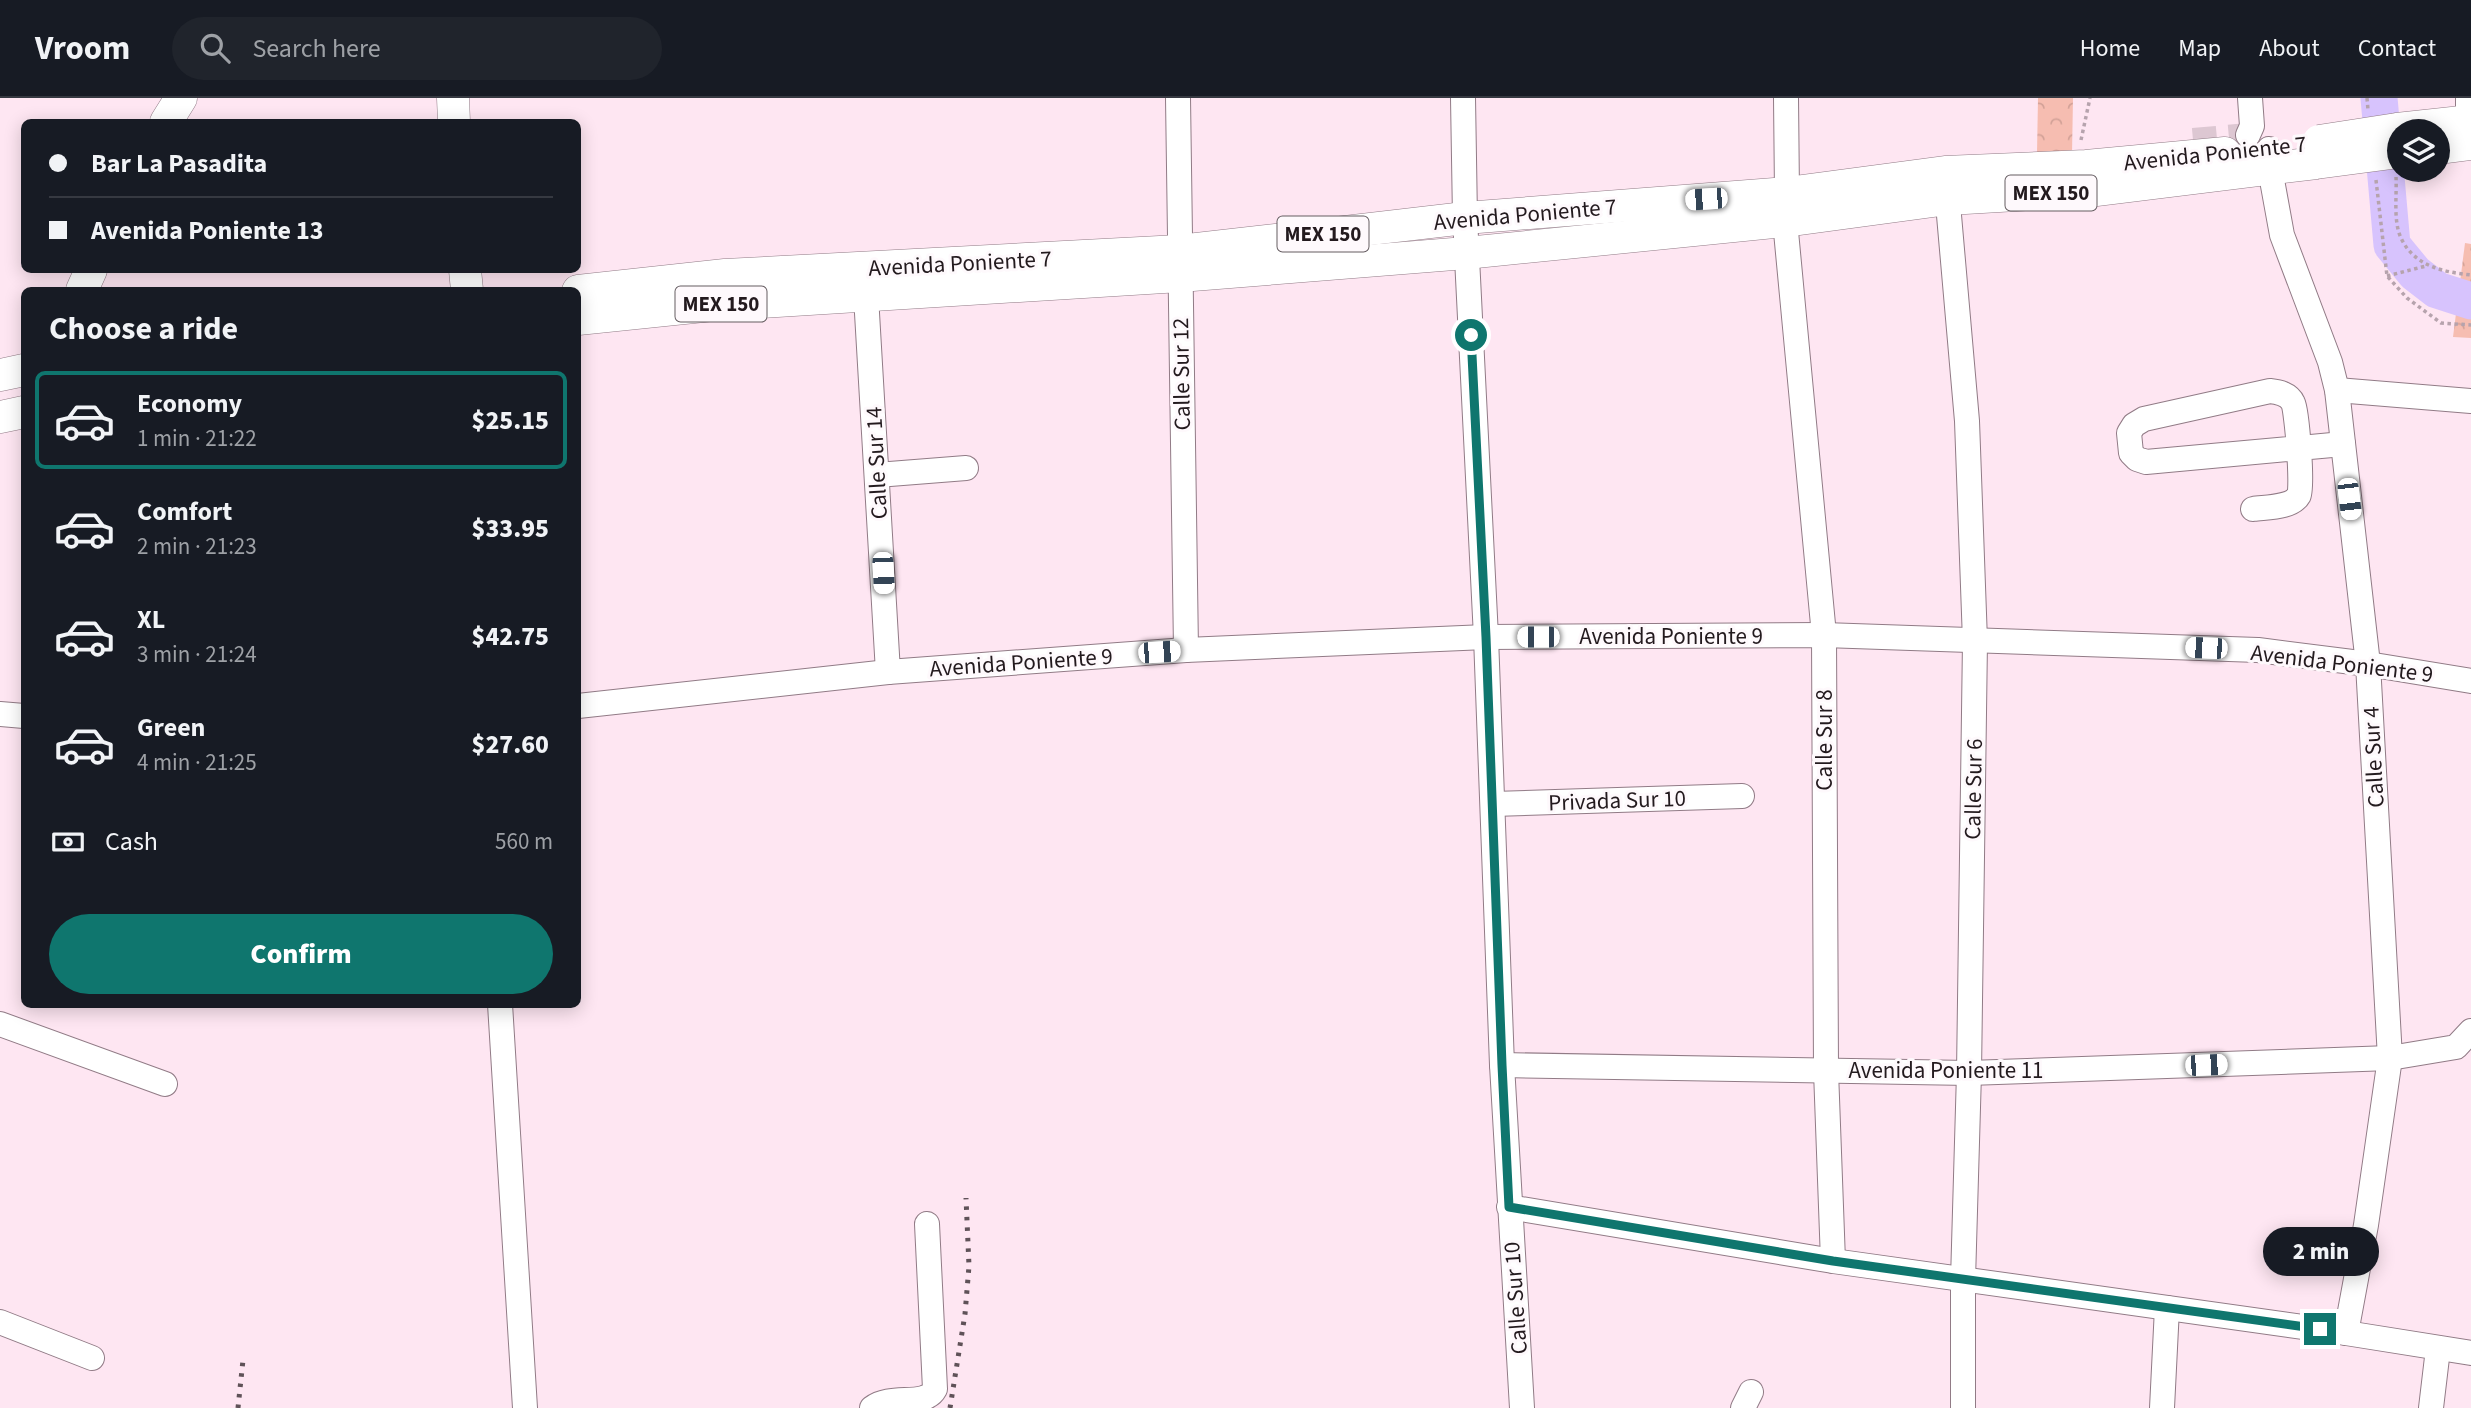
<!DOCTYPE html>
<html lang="en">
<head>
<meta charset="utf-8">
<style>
  body { margin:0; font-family:"Source Sans 3",sans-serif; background:#20242c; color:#f1f3f6; height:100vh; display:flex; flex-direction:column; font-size:26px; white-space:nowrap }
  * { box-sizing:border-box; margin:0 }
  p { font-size:23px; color:#9ea1a6 }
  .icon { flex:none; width:38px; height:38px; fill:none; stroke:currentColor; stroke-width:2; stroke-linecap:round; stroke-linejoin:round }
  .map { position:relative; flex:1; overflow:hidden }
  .drawer { position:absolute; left:21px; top:189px; width:560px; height:721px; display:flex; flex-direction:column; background:#171b24; border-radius:10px; box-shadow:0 4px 18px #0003 }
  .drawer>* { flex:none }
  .hud { position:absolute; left:21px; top:21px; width:560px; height:154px; border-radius:10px; box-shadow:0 4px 18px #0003; display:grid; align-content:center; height:154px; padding:0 28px; background:#171b24 }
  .tools { position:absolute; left:2387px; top:21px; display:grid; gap:14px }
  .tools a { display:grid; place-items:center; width:63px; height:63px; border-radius:50%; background:#171b24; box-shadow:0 4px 18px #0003; font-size:35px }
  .end { position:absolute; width:32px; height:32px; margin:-16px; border:9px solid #0f766e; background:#fff; box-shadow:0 0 0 4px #fff }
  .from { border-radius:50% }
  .bubble { position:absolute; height:49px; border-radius:24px; background:#171b24; box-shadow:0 4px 18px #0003; font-size:23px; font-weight:800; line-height:49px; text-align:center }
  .car { position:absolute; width:21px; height:42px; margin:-21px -10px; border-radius:9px; box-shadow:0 0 5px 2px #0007; background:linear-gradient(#fff 24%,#345 0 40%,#fff 0 76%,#345 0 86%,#fff 0) }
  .hud b { display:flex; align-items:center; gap:24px; height:66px; font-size:26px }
  .hud b+b { border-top:2px solid #363941 }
  .hud i { width:18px; height:18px; background:#f1f3f6 }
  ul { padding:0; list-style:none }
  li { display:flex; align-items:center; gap:21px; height:98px; margin:0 14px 10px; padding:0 14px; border:4px solid transparent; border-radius:10px }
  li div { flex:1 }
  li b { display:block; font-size:26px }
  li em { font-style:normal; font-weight:800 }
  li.active { border-color:#0f766e }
  li>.icon { width:63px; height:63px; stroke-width:1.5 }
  h2 { padding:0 28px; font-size:32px; line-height:84px }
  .pay { display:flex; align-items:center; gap:18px; height:77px; padding:0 28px; font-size:26px }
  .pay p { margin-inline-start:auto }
  .cta { display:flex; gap:14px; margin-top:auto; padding:14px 28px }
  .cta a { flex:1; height:80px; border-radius:42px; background:#0f766e; color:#fff; font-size:28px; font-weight:800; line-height:80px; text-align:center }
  header { display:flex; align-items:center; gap:42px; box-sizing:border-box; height:98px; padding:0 35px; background:#171b24; border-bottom:2px solid #363941 }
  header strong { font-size:33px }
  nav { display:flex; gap:38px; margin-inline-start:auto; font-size:24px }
  .search { width:490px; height:63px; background:#20242c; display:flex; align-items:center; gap:18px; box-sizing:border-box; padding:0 24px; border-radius:38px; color:#9ea1a6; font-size:26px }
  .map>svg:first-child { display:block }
  .park { fill:url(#park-crowns) }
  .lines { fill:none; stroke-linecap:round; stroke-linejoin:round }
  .river { stroke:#d7c3fd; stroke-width:37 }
  .minor-tunnel { stroke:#ddc7d2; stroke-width:24; stroke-dasharray:24 12; stroke-linecap:butt }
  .minor-casing { stroke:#917b86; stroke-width:26 }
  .major-casing { stroke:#917b86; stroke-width:33 }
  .path { stroke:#b6a3ad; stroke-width:3.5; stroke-dasharray:3.5 3.5; stroke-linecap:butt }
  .minor { stroke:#fff; stroke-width:24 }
  .major { stroke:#fff; stroke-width:32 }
  .rail { stroke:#5f5258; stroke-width:5; stroke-dasharray:3.5 7; stroke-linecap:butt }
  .major-bridge-casing { stroke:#917b86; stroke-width:33; stroke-linecap:butt }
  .major-bridge { stroke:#fff; stroke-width:32 }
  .route { stroke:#0f766e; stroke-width:9 }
  .labels { text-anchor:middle; stroke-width:6; stroke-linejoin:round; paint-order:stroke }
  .shield { fill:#fef9fc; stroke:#655d61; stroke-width:2 }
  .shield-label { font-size:21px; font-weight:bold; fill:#231a1e }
  .street-label { font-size:23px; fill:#231a1e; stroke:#fef9fc }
</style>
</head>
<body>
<header>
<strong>Vroom</strong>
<div class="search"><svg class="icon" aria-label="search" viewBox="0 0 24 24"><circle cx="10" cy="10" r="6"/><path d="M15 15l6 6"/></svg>Search here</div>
<nav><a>Home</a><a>Map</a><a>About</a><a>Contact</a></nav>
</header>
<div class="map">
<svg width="2471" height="1310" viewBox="0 0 2471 1310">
  <defs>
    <pattern id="park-crowns" width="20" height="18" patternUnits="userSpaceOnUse" patternTransform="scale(1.75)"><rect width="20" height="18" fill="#f6bdb1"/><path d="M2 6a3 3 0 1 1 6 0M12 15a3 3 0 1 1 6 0" fill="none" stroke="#d3a298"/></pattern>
  </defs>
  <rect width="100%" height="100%" fill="#fee6f2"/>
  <g class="park">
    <path d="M2038 0H2073L2072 56 2037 55Z"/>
    <path d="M2465 145 2471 146V240L2453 239Z"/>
  </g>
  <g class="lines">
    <path class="river" d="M2379 0 2392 147 2415 175 2437 192 2471 203"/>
    <path class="minor-tunnel" d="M2193 42 2248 37"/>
    <g class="minor-casing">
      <g id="minor">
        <path d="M1178 0 1186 552"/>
        <path d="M1463 0 1465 120 1486 539 1502 967 1522 1310"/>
        <path d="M1786 0 1787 95"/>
        <path d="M2468 0V23"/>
        <path d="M2248 37 2252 28 2250 0"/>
        <path d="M2269 51 2270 71 2282 137 2330 264 2337 292 2368 566 2390 960 2366 1127 2346 1235"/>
        <path d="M1946 83 1967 323 1975 543 1969 975 1963 1182V1310"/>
        <path d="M1785 123 1824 537 1826 973 1833 1163"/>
        <path d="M866 198 888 574"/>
        <path d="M2337 292 2471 303"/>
        <path d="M877 377 966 370"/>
        <path d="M2253 411C2266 409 2292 410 2299 397 2303 391 2297 313 2293 305 2289 296 2279 294 2270 293L2144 321 2134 327 2129 335 2131 355 2137 361 2146 364 2343 346"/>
        <path d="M578 608 888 574 1186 552 1486 539 1824 537 2258 552 2368 566 2471 583"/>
        <path d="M0 616 24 618"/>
        <path d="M1493 706 1742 698"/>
        <path d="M500 906 525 1310"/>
        <path d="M0 926 165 986"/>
        <path d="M1502 967 1969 975 2390 960 2456 949 2471 933"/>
        <path d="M1509 1109 1833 1163 2346 1235 2471 1255"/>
        <path d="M0 1224 92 1260"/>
        <path d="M872 1310C892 1295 925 1310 935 1291L927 1126"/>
        <path d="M1743 1310 1751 1294"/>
        <path d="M2162 1310 2167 1210"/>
        <path d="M2431 1310 2438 1251"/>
      </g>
    </g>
    <g class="major-casing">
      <g id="major">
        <path d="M453 0 454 24"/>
        <path d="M166 24 181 0"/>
        <path d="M2397 31 2471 23"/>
        <path d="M2438 50 2471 46"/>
        <path d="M465 172 467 192"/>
        <path d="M82 192 91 172"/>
        <path d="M578 193 725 177 1179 153 1465 120 1787 95 1945 74 2086 68 2225 55"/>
        <path d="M578 221 713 207 1180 178 1466 155 1785 123 1948 101 2088 93 2316 65"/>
        <path d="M0 277 24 272"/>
        <path d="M0 319 24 314"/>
      </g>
    </g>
    <g class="path">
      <path d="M2367 0 2368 12"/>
      <path d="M2081 42 2090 0"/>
      <path d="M2396 79C2397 97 2393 123 2401 140 2414 168 2443 174 2471 177"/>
      <path d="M2376 82 2387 178 2407 200 2441 225 2471 227"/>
      <path d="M2387 178 2426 168"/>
    </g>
    <use href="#minor" class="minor"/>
    <use href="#major" class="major"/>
    <g class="rail">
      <path d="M238 1310 243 1262"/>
      <path d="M950 1310 965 1216 969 1168 966 1100"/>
    </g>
    <g class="major-bridge-casing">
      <g id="major-bridge">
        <path d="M2319 43 2397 31"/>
        <path d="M2316 65 2399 54"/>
      </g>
    </g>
    <use href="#major-bridge" class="major-bridge"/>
  </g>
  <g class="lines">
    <path class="route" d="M1471 237 1486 539 1502 967 1509 1109 1833 1163 2320 1231"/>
  </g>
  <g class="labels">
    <g class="shield">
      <rect x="2005.5" y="77.5" width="91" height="35" rx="5"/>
      <rect x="1277.5" y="118.5" width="91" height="35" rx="5"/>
      <rect x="675.5" y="188.5" width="91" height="35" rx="5"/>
    </g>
    <g class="shield-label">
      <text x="2051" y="102">MEX 150</text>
      <text x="1323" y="143">MEX 150</text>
      <text x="721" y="213">MEX 150</text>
    </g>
    <g class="street-label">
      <text transform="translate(2215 55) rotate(-6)" y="8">Avenida Poniente 7</text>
      <text transform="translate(1525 116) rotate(-5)" y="8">Avenida Poniente 7</text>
      <text transform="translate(960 165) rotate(-3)" y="8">Avenida Poniente 7</text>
      <text transform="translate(1181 276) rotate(-91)" y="8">Calle Sur 12</text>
      <text transform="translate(876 365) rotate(-93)" y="8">Calle Sur 14</text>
      <text x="1671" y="546">Avenida Poniente 9</text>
      <text transform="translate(1021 564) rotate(-4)" y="8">Avenida Poniente 9</text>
      <text transform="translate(2342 565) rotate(7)" y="8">Avenida Poniente 9</text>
      <text transform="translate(1824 642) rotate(-90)" y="8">Calle Sur 8</text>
      <text transform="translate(2373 659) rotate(-93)" y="8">Calle Sur 4</text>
      <text transform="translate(1973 691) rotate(-89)" y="8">Calle Sur 6</text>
      <text transform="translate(1617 702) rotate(-2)" y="8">Privada Sur 10</text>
      <text x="1946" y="980">Avenida Poniente 11</text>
      <text transform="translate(1515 1200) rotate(-94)" y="8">Calle Sur 10</text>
    </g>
  </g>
</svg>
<div class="tools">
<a><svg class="icon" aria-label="layers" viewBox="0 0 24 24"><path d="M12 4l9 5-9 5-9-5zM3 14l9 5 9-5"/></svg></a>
</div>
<i class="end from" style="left:1471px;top:237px"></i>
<i class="end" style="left:2320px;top:1231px"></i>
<div class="bubble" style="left:2263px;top:1129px;width:116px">2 min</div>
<i class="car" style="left:1706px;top:101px;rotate:266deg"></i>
<i class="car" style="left:2349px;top:401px;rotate:173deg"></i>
<i class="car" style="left:883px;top:475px;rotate:177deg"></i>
<i class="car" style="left:1538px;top:539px;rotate:270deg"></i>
<i class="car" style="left:2206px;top:550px;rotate:272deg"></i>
<i class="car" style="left:1159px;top:554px;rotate:86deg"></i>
<i class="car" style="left:2206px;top:967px;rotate:88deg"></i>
<div class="hud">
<b><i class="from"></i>Bar La Pasadita</b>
<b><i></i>Avenida Poniente 13</b>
</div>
<section class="drawer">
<h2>Choose a ride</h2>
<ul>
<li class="active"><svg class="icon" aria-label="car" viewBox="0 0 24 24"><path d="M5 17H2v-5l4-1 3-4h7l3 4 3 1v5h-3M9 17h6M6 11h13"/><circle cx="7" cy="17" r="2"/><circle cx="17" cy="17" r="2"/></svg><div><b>Economy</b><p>1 min · 21:22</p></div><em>$25.15</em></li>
<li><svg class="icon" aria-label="car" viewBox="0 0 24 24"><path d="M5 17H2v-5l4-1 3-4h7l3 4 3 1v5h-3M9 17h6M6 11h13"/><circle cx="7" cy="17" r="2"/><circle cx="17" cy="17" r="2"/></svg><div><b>Comfort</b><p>2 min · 21:23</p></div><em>$33.95</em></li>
<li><svg class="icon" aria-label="car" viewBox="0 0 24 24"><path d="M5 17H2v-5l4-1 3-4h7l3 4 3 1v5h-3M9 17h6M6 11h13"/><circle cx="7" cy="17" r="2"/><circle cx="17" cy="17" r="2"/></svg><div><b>XL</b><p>3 min · 21:24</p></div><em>$42.75</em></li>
<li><svg class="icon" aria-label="car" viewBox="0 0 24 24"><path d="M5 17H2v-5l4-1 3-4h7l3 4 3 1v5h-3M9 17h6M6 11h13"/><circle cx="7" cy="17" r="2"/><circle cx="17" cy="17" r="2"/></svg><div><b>Green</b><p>4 min · 21:25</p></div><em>$27.60</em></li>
</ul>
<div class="pay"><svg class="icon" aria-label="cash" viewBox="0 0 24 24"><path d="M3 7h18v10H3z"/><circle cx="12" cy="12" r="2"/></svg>Cash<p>560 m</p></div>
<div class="cta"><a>Confirm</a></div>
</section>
</div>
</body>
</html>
